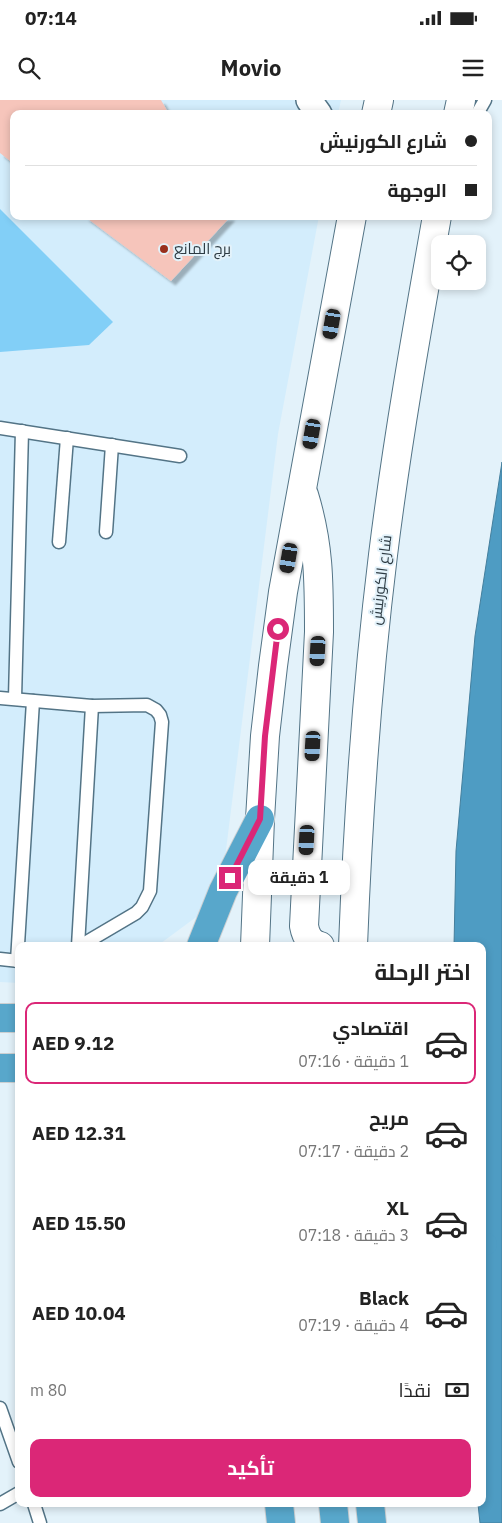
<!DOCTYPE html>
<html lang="ar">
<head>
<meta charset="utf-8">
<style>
  body { margin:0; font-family:"IBM Plex Sans",Cairo,sans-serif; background:#f2f2f2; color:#222; direction:rtl; height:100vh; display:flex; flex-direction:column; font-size:19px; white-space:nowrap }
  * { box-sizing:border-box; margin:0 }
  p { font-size:16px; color:#767676 }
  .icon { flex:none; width:28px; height:28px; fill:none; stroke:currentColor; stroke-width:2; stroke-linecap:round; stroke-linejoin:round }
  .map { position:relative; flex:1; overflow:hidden; direction:ltr }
  .drawer { position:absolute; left:15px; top:842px; width:471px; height:565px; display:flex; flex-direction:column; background:#fff; border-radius:10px; box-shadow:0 2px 8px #0003; direction:rtl }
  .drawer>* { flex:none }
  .hud { position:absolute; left:10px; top:10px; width:482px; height:110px; border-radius:10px; box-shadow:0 2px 8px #0003; direction:rtl; display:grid; align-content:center; height:110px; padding:0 15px; background:#fff }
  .tools { position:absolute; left:431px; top:135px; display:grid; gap:10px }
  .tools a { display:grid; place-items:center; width:55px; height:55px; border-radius:10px; background:#fff; box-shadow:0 2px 8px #0003; font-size:25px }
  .end { position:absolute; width:22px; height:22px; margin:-11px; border:6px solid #db2777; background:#fff; box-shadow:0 0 0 2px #fff }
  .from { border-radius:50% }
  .bubble { position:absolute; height:35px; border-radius:10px; background:#fff; box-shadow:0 2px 8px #0003; font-size:16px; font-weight:700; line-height:35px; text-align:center; direction:rtl }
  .car { position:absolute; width:15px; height:30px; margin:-15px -8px; border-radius:6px; box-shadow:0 0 4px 1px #0007; background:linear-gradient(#222 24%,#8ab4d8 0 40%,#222 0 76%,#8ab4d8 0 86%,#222 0) }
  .hud b { display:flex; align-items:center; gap:18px; height:48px; font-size:19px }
  .hud b+b { border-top:1px solid #e0e0e0 }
  .hud i { width:12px; height:12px; background:#222 }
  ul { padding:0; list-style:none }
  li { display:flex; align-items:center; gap:15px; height:82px; margin:0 10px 8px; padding:0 5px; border:2px solid transparent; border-radius:10px }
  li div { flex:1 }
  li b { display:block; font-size:19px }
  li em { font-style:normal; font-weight:700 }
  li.on { border-color:#db2777 }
  li>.icon { width:45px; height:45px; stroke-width:1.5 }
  h2 { padding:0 15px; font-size:22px; line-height:60px }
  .pay { display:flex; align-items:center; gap:12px; height:55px; padding:0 15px; font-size:19px }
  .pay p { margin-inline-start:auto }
  .primary-button { display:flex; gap:10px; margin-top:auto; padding:10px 15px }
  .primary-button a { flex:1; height:58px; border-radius:10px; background:#db2777; color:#fff; font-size:20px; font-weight:700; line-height:58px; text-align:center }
  .status { display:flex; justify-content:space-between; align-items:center; height:35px; padding:0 25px; background:#fff; direction:ltr }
  .status svg { height:14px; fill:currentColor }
  header { display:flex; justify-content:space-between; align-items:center; height:65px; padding:0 15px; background:#fff; font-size:22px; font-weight:700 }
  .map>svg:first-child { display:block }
  .built { fill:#d3edfc }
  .green { fill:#82cff7 }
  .water { fill:#4e9cc3; stroke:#447f9d }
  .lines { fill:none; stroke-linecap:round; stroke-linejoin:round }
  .canal { stroke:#4e9cc3; stroke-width:22 }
  .building { fill:#f6c5bb; filter:url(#shadow) }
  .service-casing { stroke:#537486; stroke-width:15 }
  .minor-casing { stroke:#537486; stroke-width:28 }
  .secondary-casing { stroke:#537486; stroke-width:30 }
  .trunk-casing { stroke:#cdd0d2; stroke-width:30 }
  .service { stroke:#fff; stroke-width:12 }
  .minor { stroke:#fff; stroke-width:25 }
  .secondary { stroke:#fff; stroke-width:28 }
  .trunk { stroke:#58a7cb; stroke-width:28 }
  .route { stroke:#db2777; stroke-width:6 }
  .poi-dot { fill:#982f1c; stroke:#e3f2fa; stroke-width:2 }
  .labels { text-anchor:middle; stroke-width:4; stroke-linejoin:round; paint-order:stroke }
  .poi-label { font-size:15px; fill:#2d3b43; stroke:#e3f2fa; text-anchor:start }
  .street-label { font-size:15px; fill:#2d3b43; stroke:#e3f2fa }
</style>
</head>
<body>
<div class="status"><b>07:14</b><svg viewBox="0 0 49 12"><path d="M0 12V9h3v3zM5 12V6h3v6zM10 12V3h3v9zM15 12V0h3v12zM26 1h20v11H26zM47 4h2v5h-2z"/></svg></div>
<header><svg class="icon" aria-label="menu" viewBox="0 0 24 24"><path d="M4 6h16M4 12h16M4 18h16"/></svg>Movio<svg class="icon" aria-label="search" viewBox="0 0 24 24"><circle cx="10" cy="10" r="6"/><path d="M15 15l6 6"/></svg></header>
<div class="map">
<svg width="502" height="1423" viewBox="0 0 502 1423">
  <defs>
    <filter id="shadow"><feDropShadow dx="4.5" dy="4.5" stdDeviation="1" flood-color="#0004"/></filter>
  </defs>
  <rect width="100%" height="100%" fill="#e3f2fa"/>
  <path class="built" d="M0 0H341L338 14H14V116H319L278 334 225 758 203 812 157 846H19V883L0 882Z"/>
  <path class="green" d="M0 109 113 222 89 245 0 252Z"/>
  <path class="water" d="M502 362V1423H480L478 1404H482V1164C488 1151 486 1143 482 1130V846H454L456 751 475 536Z"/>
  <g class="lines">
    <path class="canal" d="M482 1144H486"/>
  </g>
  <g class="building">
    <path d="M0 0H161L169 14H14V64L0 53Z"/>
    <path d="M84 116H231L171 181Z"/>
  </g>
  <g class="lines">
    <g class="service-casing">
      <g id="service">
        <path d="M477 14 485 0"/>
        <path d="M0 328 180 356"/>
        <path d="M106 432 112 345"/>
        <path d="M59 442 67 338"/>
        <path d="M0 598 92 606 147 605 156 610 160 615 162 622 150 791 142 807 136 813 80 846"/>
        <path d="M15 598 22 331"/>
        <path d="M78 846 92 606"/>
        <path d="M0 859 19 861"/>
        <path d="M17 861 33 601"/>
        <path d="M0 1308 19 1362"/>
        <path d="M0 1404 19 1393"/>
        <path d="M34 1404 40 1423"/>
      </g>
    </g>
    <g class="minor-casing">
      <path id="minor" d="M309 0 319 14"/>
    </g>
    <g class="secondary-casing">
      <g id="secondary">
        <path d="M376 14 379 0"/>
        <path d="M458 14 461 0"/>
        <path d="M304 395C319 444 319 481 319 532L304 826C306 837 310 843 320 846"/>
        <path d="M255 846 260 719 265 636 273 566 283 492 352 116"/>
        <path d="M353 846C358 716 367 585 383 455 397 342 417 229 437 116"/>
      </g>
    </g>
    <g class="trunk-casing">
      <g id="trunk">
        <path d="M201 846 223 791 260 719"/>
        <path d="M0 918H19"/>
        <path d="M0 968H19"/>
        <path d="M279 1404 281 1423"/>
        <path d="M333 1404 335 1423"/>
        <path d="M370 1404 372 1423"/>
      </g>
    </g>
    <use href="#service" class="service"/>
    <use href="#minor" class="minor"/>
    <use href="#secondary" class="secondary"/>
    <use href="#trunk" class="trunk"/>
  </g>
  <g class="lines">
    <path class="route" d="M230 778 260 719 265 636 278 529"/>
  </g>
  <circle class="poi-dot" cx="164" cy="149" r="5"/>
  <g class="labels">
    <g class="poi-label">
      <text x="174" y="154">برج المانع</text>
    </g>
    <g class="street-label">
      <text transform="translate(381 480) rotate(-83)" y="5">شارع الكورنيش</text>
    </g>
  </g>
</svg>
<div class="tools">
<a><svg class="icon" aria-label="locate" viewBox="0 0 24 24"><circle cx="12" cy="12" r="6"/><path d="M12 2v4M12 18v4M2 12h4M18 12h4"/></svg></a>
</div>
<i class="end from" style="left:278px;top:529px"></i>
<i class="end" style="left:230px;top:778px"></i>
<div class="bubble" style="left:248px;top:760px;width:102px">1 دقيقة</div>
<i class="car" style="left:332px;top:224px;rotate:190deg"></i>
<i class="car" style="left:312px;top:334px;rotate:190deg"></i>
<i class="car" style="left:289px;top:458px;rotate:190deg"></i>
<i class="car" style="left:318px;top:551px;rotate:183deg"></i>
<i class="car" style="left:313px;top:646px;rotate:183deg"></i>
<i class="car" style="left:307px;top:740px;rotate:183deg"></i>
<div class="hud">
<b><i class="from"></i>شارع الكورنيش</b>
<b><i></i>الوجهة</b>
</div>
<section class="drawer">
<h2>اختر الرحلة</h2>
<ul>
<li class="on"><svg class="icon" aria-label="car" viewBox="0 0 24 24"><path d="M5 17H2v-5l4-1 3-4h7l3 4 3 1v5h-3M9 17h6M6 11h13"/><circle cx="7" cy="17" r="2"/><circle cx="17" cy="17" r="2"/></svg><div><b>اقتصادي</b><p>1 دقيقة · 07:16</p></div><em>AED 9.12</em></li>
<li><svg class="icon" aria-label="car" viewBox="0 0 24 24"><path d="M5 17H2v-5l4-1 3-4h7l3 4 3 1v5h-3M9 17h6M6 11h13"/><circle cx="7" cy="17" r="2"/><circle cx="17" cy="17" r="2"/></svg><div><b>مريح</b><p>2 دقيقة · 07:17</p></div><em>AED 12.31</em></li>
<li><svg class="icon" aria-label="car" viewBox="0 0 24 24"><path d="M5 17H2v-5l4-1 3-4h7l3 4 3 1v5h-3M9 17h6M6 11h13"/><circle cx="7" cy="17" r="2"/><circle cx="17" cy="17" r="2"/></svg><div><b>XL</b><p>3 دقيقة · 07:18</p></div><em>AED 15.50</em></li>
<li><svg class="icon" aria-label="car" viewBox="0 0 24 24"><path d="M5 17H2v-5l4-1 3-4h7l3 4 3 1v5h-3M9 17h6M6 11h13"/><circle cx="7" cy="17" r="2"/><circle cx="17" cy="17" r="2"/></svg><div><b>Black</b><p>4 دقيقة · 07:19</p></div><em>AED 10.04</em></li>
</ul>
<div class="pay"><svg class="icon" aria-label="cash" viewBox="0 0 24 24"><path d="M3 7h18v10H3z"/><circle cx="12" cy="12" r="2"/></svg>نقدًا<p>80 m</p></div>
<div class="primary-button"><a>تأكيد</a></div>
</section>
</div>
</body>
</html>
